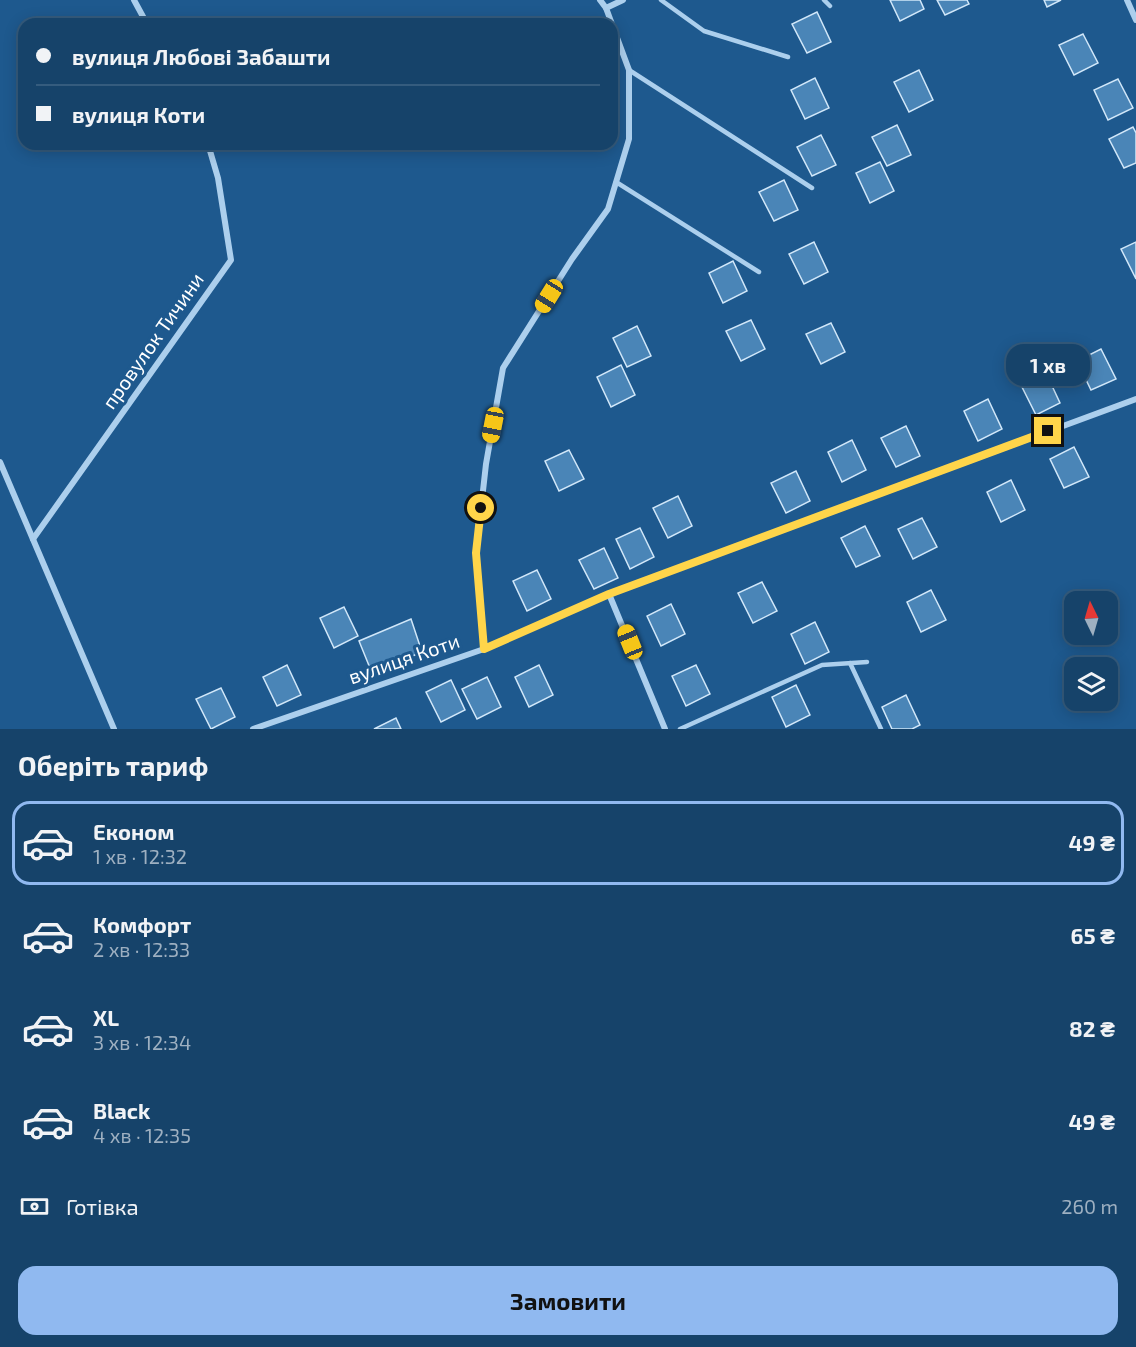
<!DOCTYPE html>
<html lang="uk">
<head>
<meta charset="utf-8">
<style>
  body { margin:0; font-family:"Exo 2",sans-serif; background:#1f4a70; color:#f1f3f6; height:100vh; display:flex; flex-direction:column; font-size:22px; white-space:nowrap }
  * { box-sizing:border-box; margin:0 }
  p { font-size:20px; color:#9eb0c1 }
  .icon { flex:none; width:33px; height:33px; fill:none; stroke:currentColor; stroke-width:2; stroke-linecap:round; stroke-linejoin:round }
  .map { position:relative; height:729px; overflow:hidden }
  .sheet { display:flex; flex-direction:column; background:#16436a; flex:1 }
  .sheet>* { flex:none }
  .banner { position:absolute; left:18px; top:18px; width:600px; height:132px; border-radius:18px; box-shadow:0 3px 15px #0003,0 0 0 2px #355c7e; display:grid; align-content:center; height:132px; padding:0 18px; background:#16436a }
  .needle { width:39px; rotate:355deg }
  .fabs { position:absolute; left:1064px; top:591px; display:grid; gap:12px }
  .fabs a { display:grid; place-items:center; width:54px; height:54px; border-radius:12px; background:#16436a; box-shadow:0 3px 15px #0003,0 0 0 2px #355c7e; font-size:30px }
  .end { position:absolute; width:27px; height:27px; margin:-14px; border:8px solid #ffd54a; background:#111; box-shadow:0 0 0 3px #111 }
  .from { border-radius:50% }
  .bubble { position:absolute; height:42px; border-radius:18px; background:#16436a; box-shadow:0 3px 15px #0003,0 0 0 2px #355c7e; font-size:20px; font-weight:700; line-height:42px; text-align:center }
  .car { position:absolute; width:18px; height:36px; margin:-18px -9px; border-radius:8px; box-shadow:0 0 4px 2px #0007; background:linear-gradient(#f5c518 24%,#345 0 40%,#f5c518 0 76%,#345 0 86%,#f5c518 0) }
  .banner b { display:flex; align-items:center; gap:21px; height:57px; font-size:22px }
  .banner b+b { border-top:2px solid #355c7e }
  .banner i { width:15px; height:15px; background:#f1f3f6 }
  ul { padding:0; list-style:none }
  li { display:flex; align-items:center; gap:18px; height:84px; margin:0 12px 9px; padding:0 6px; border:3px solid transparent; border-radius:18px }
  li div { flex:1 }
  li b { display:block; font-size:22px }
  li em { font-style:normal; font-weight:700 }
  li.on { border-color:#90b9f0 }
  li>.icon { width:54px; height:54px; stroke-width:1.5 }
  h2 { padding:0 18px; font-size:27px; line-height:72px }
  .pay { display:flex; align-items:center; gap:15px; height:66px; padding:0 18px; font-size:22px }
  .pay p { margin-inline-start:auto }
  .primary-button { display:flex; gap:12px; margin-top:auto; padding:12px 18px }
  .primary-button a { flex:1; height:69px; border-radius:18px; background:#90b9f0; color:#111; font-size:24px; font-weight:700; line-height:69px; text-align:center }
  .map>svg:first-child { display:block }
  .building { fill:#4a85b7; stroke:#d1e7f9; stroke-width:1.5 }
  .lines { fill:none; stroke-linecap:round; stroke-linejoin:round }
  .lane { stroke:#accfed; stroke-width:4.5 }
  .street { stroke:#accfed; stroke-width:6 }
  .route { stroke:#ffd54a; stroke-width:8 }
  .labels { text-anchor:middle; stroke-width:6; stroke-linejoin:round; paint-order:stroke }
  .street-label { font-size:20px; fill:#fff; stroke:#1e598e }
</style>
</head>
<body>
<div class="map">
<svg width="1136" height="729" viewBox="0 0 1136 729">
  <rect width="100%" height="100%" fill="#1e598e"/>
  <g class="building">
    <path d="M890 0H920L924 9 900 21Z"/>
    <path d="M937 0H967L969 4 945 15Z"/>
    <path d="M1044 0H1061L1047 7Z"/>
    <path d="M817 12 831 42 807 53 792 24Z"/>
    <path d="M1083 34 1098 63 1074 75 1059 45Z"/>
    <path d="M919 70 933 100 909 112 894 82Z"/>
    <path d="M815 78 829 108 805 119 791 90Z"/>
    <path d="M1118 79 1133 108 1108 120 1094 90Z"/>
    <path d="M897 125 911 155 887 166 872 137Z"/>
    <path d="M1133 127 1136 133V163L1124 168 1109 139Z"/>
    <path d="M821 135 836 165 812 176 797 147Z"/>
    <path d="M880 162 894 191 870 203 856 173Z"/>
    <path d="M784 180 798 210 774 221 759 192Z"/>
    <path d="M814 242 828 272 804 284 789 254Z"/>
    <path d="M1136 242V279L1121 249Z"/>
    <path d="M733 261 747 291 723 303 709 273Z"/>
    <path d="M751 320 765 349 741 361 726 331Z"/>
    <path d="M831 323 845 352 821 364 806 334Z"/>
    <path d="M637 326 651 356 627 367 613 338Z"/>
    <path d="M1101 349 1116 379 1091 390 1077 361Z"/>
    <path d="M621 365 635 395 611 407 597 377Z"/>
    <path d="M1046 373 1060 403 1036 415 1021 385Z"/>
    <path d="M988 399 1002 429 978 441 964 411Z"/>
    <path d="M906 426 920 456 896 467 881 438Z"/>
    <path d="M852 440 866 470 842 482 828 452Z"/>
    <path d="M1074 447 1089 477 1064 488 1050 459Z"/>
    <path d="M569 450 584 479 559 491 545 461Z"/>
    <path d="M796 471 810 501 786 513 771 483Z"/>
    <path d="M1011 480 1025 510 1001 522 987 492Z"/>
    <path d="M678 496 692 526 668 538 653 508Z"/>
    <path d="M922 518 937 547 913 559 898 529Z"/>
    <path d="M865 526 880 556 856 567 841 538Z"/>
    <path d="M640 528 654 557 630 569 616 539Z"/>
    <path d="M604 548 618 578 594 589 579 560Z"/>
    <path d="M537 570 551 599 527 611 513 581Z"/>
    <path d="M762 582 777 611 753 623 738 593Z"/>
    <path d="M931 590 946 620 921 632 907 602Z"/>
    <path d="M671 604 685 634 661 646 647 616Z"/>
    <path d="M344 607 358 636 334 648 320 618Z"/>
    <path d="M411 619 422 652 372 673 359 641Z"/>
    <path d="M815 622 829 652 805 664 791 634Z"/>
    <path d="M287 665 301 695 277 706 263 677Z"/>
    <path d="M539 665 553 695 529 707 515 677Z"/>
    <path d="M696 665 710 694 686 706 672 676Z"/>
    <path d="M487 677 501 707 477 719 462 689Z"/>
    <path d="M451 680 465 710 441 722 426 692Z"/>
    <path d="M796 685 810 715 786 727 772 697Z"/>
    <path d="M221 688 235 717 211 729 196 699Z"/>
    <path d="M906 695 920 725 912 729H892L882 707Z"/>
    <path d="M396 718 401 729H374Z"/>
  </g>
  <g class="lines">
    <g class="lane">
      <path d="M661 0 704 31 788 57"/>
      <path d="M824 0 830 6"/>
      <path d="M629 70 812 188"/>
      <path d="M616 182 759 272"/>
      <path d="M850 663 881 729"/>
      <path d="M680 729 822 665 867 662"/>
    </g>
    <g class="street">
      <path d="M134 0 147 24"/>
      <path d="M600 0 606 8 623 0"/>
      <path d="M1127 0 1136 20"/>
      <path d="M0 462 114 729"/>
      <path d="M33 539 231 260 218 178 208 144"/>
      <path d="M609 594 665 729"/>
      <path d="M484 649 476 553 486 464 503 368 572 259 608 209 629 139V70L606 8"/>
      <path d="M253 729 484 649 609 594 1136 399"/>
    </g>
  </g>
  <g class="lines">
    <path class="route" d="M481 508 476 553 484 649 609 594 1048 431"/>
  </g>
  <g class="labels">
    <g class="street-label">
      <text transform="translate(153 341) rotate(-55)" y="7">провулок Тичини</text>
      <text transform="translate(404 659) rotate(-19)" y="7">вулиця Коти</text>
    </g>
  </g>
</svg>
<div class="fabs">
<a><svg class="needle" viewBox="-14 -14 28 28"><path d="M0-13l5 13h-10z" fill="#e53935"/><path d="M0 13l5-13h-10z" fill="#9eb0c1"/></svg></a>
<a><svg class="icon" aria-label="layers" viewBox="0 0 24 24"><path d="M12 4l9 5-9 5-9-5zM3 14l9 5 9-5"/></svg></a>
</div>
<i class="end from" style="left:481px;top:508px"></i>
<i class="end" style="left:1048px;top:431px"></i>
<div class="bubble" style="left:1006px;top:344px;width:84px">1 хв</div>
<i class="car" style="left:549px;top:296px;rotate:212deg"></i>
<i class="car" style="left:493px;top:425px;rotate:191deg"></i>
<i class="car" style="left:630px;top:642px;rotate:338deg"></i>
<div class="banner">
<b><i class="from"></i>вулиця Любові Забашти</b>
<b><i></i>вулиця Коти</b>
</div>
</div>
<section class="sheet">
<h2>Оберіть тариф</h2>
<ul>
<li class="on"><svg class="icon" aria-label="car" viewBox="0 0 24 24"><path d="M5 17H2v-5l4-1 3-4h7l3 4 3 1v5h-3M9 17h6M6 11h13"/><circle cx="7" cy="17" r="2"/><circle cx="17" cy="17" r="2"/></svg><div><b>Економ</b><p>1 хв · 12:32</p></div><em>49 ₴</em></li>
<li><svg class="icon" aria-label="car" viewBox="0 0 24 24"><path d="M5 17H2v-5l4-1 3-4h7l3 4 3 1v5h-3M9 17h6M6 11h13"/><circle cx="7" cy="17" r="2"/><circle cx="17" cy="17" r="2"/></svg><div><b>Комфорт</b><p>2 хв · 12:33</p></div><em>65 ₴</em></li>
<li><svg class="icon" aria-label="car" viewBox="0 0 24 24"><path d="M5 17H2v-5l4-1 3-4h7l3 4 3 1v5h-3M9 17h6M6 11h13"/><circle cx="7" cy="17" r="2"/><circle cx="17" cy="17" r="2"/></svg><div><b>XL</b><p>3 хв · 12:34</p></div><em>82 ₴</em></li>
<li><svg class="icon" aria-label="car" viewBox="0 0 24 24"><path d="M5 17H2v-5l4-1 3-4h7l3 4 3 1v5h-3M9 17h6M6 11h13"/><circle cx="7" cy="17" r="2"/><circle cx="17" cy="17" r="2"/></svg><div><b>Black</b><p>4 хв · 12:35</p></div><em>49 ₴</em></li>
</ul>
<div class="pay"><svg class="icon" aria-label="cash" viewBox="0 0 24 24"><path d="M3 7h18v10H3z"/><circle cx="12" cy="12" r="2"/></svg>Готівка<p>260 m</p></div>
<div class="primary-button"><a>Замовити</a></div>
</section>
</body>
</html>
